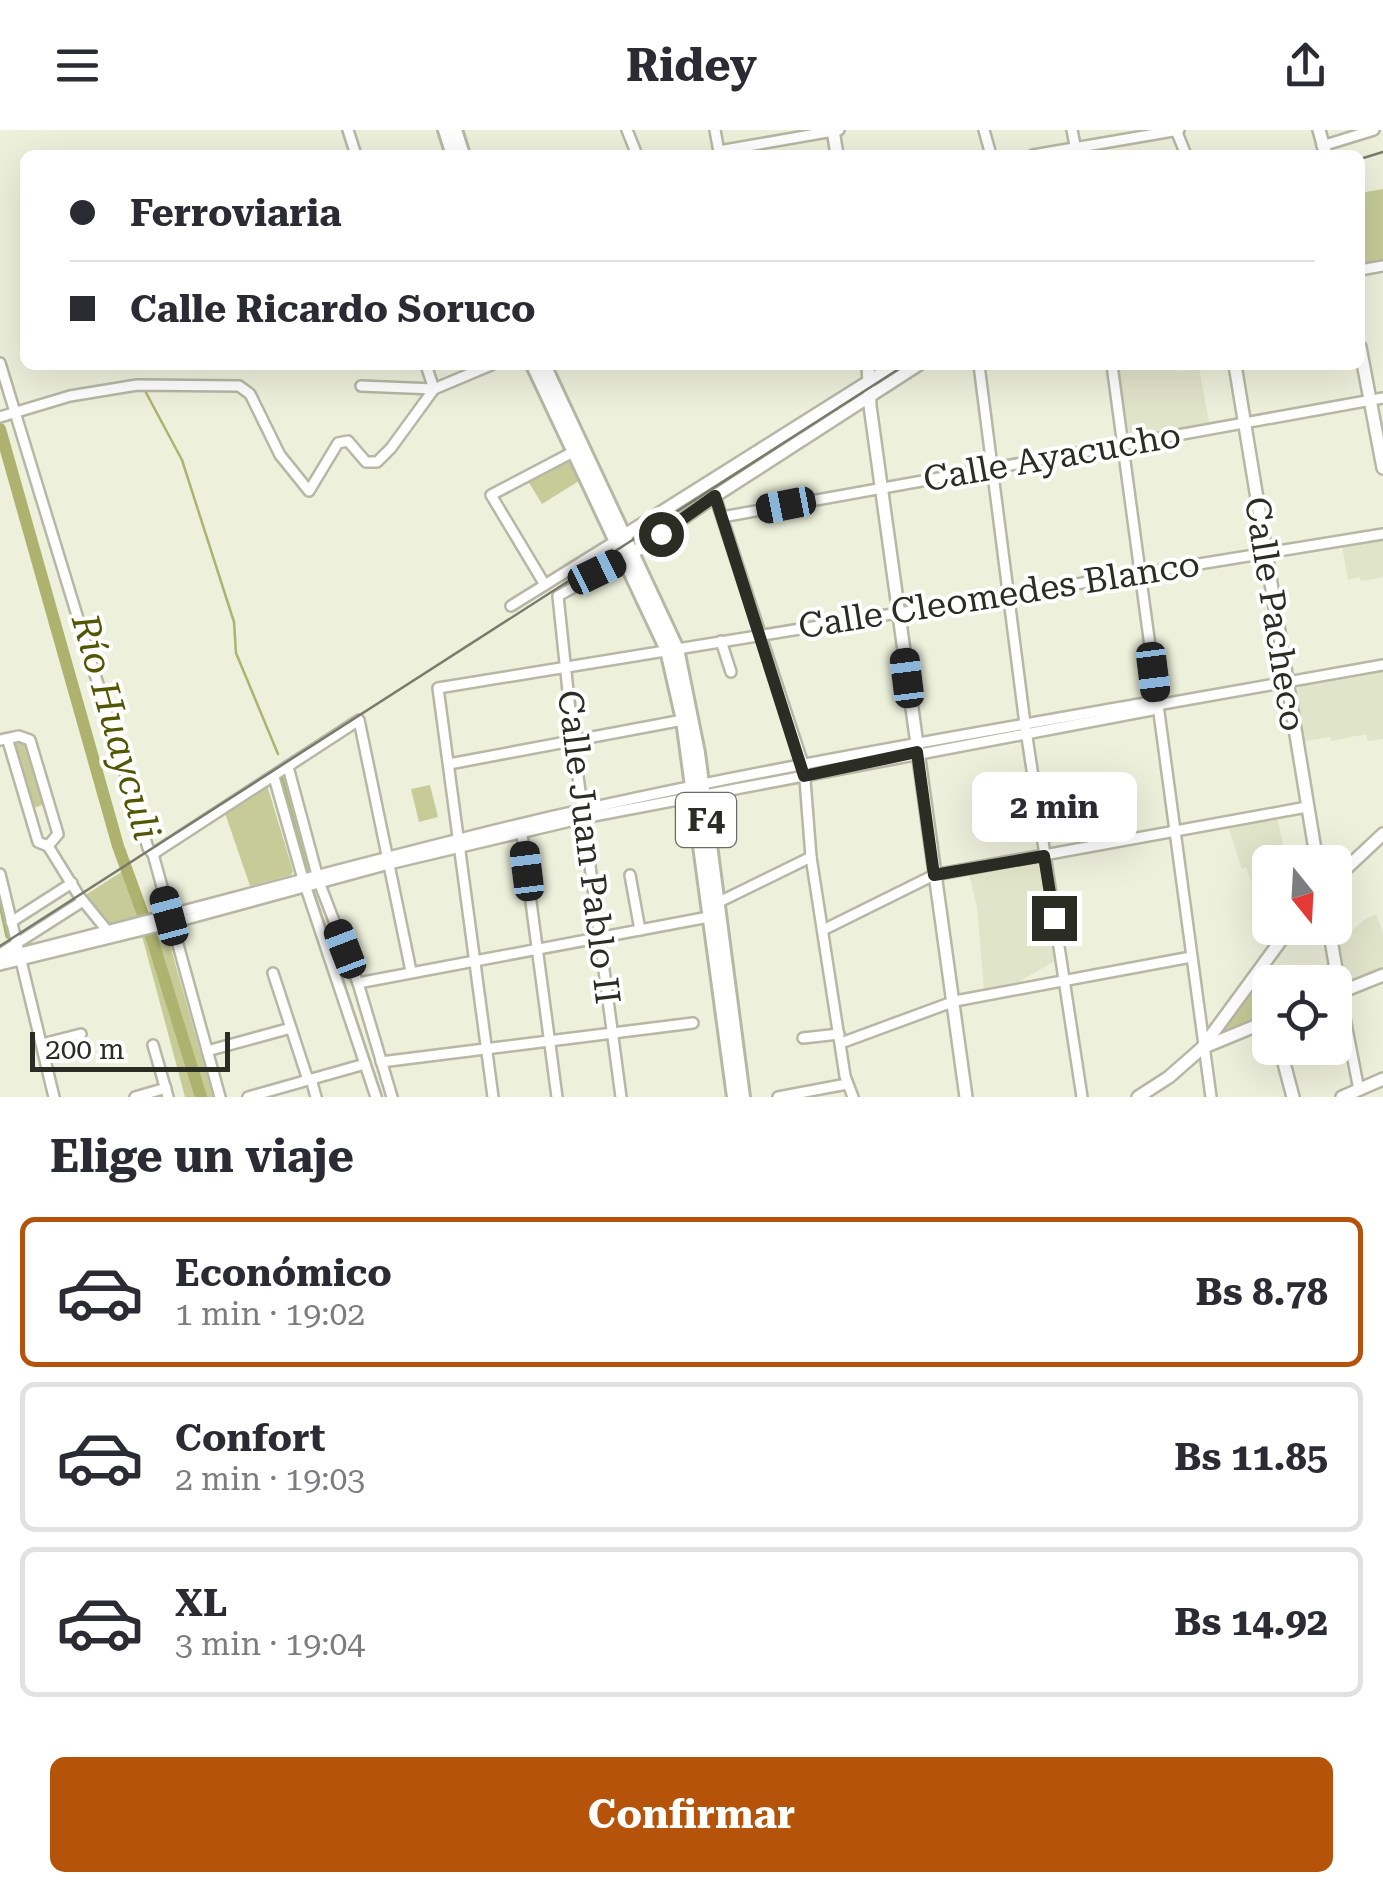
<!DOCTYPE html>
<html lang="es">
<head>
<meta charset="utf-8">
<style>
  body { margin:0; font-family:"Roboto Serif",serif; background:#f7f7f7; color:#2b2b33; height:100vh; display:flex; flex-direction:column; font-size:38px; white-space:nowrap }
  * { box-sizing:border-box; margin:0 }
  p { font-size:32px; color:#7c7c81 }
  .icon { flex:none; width:55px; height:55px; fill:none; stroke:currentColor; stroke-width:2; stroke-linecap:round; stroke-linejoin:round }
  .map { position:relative; height:967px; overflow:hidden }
  .sheet { display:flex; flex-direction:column; background:#fff; flex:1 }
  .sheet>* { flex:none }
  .banner { position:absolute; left:20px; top:20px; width:1345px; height:220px; border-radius:15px; box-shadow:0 10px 40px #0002; display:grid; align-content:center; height:220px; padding:0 50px; background:#fff }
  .needle { width:65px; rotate:162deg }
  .controls { position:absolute; left:1252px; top:715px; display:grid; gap:20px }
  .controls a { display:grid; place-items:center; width:100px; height:100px; border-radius:15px; background:#fff; box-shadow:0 10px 40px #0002; font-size:50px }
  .scale { position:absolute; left:30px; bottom:25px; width:200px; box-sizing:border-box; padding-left:10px; border:5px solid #2b2c24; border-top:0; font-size:28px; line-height:35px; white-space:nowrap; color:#2b2c24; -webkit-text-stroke:8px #fff; paint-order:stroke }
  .end { position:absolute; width:45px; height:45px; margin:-22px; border:12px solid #2b2c24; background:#fff; box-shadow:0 0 0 5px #fff }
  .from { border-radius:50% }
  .bubble { position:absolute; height:70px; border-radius:15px; background:#fff; box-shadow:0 10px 40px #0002; font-size:32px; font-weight:700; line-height:70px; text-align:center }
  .car { position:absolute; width:30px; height:60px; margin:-30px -15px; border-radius:12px; box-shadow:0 0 8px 2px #0007; background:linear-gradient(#222 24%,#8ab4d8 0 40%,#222 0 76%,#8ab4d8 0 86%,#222 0) }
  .banner b { display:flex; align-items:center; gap:35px; height:95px; font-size:38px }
  .banner b+b { border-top:2px solid #e1e1e2 }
  .banner i { width:25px; height:25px; background:#2b2b33 }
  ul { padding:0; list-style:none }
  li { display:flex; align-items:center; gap:30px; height:150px; margin:0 20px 15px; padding:0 30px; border:5px solid #e1e1e2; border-radius:15px }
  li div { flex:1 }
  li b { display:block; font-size:38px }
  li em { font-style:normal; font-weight:700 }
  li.on { border-color:#b45309 }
  li>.icon { width:90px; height:90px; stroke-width:1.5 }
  h2 { padding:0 50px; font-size:45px; line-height:120px }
  .primary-button { display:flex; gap:20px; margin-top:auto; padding:20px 50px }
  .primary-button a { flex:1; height:115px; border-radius:15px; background:#b45309; color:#fff; font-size:40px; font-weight:700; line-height:115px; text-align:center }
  header { display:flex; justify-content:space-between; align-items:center; height:130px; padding:0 50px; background:#fff; font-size:45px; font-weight:700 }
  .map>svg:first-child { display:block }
  .built { fill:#e0e4c9 }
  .green { fill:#c6cb98 }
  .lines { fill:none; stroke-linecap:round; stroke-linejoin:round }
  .stream { stroke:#adb36e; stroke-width:2.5 }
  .canal { stroke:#adb36e; stroke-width:8 }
  .river { stroke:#adb36e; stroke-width:12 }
  .minor-casing { stroke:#b6b8a5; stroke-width:14 }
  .major-casing { stroke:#b6b8a5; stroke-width:16 }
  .highway-casing { stroke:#b6b8a5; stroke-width:18 }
  .minor { stroke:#fff; stroke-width:9 }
  .major { stroke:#fff; stroke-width:11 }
  .highway { stroke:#fff; stroke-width:12 }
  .tram { stroke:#797b6d; stroke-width:2.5 }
  .route { stroke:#2b2c24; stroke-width:12 }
  .labels { text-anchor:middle; stroke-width:8; stroke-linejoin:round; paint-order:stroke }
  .shield { fill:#fff; stroke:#6b6b66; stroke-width:2.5 }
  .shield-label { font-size:32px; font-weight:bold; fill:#2b2c24 }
  .street-label { font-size:35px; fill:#2b2c24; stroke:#fff }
  .water-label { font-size:38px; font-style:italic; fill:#525600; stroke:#fff }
</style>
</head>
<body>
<header><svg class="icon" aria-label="menu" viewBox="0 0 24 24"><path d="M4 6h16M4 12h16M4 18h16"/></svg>Ridey<svg class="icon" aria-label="share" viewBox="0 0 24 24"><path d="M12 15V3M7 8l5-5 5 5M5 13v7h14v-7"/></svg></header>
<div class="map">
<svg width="1383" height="967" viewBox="0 0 1383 967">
  <rect width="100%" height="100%" fill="#edf0db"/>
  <g class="built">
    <path d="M1118 235H1175L1177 242 1199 238 1209 292 1129 307Z"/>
    <path d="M1383 408V447L1361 451 1359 447 1348 450 1342 416Z"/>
    <path d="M1383 540V609L1368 611 1366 604 1331 611 1330 607 1305 611 1297 562 1300 555Z"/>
    <path d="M1277 687 1283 714 1277 717 1286 732H1270V741L1253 756 1246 737 1242 739 1228 697Z"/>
    <path d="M1041 732 1055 831 1013 855 984 861 977 777 969 744Z"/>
    <path d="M1376 784 1383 803V836L1347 851 1337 807 1349 803 1365 789Z"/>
  </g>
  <g class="green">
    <path d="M1383 59V131L1360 136V63Z"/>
    <path d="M569 330 579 351 542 374 528 351Z"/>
    <path d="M21 610 27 613 45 674 31 679 13 616Z"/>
    <path d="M287 643 314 742 305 745 278 648Z"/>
    <path d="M267 655 293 741 291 745 250 756 225 683Z"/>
    <path d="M430 655 438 687 419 692 411 659Z"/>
    <path d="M123 741 140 788 110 795 84 766Z"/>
    <path d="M166 801 213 967H185L142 806Z"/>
    <path d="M1261 843 1270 873V886L1219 904Z"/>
  </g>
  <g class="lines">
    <g class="stream">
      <path d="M143 257 182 330 234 492 236 523 278 624"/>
      <path d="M282 648 307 741"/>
      <path d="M313 760 382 967"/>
    </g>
    <path class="canal" d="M0 763 9 805"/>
    <path class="river" d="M0 299 118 716 153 812 201 967"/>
    <g class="minor-casing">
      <g id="minor">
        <path d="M348 0 356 25"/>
        <path d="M627 0 637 25"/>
        <path d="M715 0 719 22"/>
        <path d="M984 0 991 25"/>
        <path d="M1072 0 1077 25"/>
        <path d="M1176 0 1186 25"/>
        <path d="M1322 16 1374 0"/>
        <path d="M719 21 839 0"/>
        <path d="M1033 25 1179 0"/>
        <path d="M1360 140 1383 136"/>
        <path d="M0 233 148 718 153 724 220 967"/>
        <path d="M426 235 434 259"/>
        <path d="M979 235 1025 594 1082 967"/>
        <path d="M1112 235 1211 967"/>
        <path d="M361 256 434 259 491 235"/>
        <path d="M0 287 70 266 137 255 239 256 250 264 280 325 309 361 338 313 348 311 366 332H377L391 318 434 259"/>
        <path d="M715 366 804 637 811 727 845 946 853 967"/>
        <path d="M722 387 1383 268"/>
        <path d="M545 455 491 365 573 322"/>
        <path d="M511 476 617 410"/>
        <path d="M721 511 731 542"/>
        <path d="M0 610 19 606 30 610 58 704 48 716 38 712 8 611"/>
        <path d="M449 634 683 590"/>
        <path d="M288 637 319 752 358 853 392 967"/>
        <path d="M274 647 303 749 376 967"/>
        <path d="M521 697 557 967"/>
        <path d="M48 716 79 766 110 804"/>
        <path d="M153 724 359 590 411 841"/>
        <path d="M0 744 54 967"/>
        <path d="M630 745 640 800"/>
        <path d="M715 774 811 727"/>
        <path d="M11 792 72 753"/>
        <path d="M823 800 934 745 1307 677"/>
        <path d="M0 824 83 771"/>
        <path d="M0 828C174 785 346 736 520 694 728 645 940 609 1151 572L1157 575"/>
        <path d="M0 835 172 793 389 734 583 688 1152 580 1157 575 1383 535"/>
        <path d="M273 843 308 950"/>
        <path d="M358 853 714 786"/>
        <path d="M1340 863 1359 960"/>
        <path d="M803 908 839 904"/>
        <path d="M841 913 955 871 1191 827"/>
        <path d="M42 914 81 904"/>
        <path d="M153 915 168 967"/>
        <path d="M207 921 291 898"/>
        <path d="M381 932 693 893"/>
        <path d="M311 949 316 967"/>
        <path d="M135 967 166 958"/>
        <path d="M248 967 365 934"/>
        <path d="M493 967 438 558 1383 404"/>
        <path d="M621 967 573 609 558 466 626 428"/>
        <path d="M778 967 847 954"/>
      </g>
    </g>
    <g class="major-casing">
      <g id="major">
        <path d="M833 0 837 25"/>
        <path d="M1319 0 1326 25"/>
        <path d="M1360 217 1383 338"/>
        <path d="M868 235 870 276 966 967"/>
        <path d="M1235 235 1317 732"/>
        <path d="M617 410 895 235"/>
        <path d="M626 428 715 366 918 235"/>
        <path d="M1335 749 1383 704"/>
        <path d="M1329 798 1340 863"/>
        <path d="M1336 864 1383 845"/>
        <path d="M1202 918 1270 890"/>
        <path d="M1280 918 1293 967"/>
        <path d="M1138 967 1169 947 1202 918 1290 798"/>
        <path d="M1342 967 1383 949"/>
      </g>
    </g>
    <g class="highway-casing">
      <g id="highway">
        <path d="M445 0 453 25"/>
        <path d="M455 0 463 25"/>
        <path d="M533 235 667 520 683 590 734 967"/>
        <path d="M544 235 677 519 698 623 743 967"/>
      </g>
    </g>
    <use href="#minor" class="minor"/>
    <use href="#major" class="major"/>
    <use href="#highway" class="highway"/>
    <g class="tram">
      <path d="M1360 29 1383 22"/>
      <path d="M0 816 905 235"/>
    </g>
  </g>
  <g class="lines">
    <path class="route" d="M661 404 715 366 804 646 917 622 934 745 1044 726 1054 788"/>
  </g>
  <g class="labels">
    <rect class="shield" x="676" y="663" width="60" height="54" rx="8"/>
    <g class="shield-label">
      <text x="706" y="701">F4</text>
    </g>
    <g class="street-label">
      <text transform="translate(1052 327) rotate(-10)" y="12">Calle Ayacucho</text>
      <text transform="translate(999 465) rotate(-9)" y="12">Calle Cleomedes Blanco</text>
      <text transform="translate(1275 484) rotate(81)" y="12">Calle Pacheco</text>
      <text transform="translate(589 717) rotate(83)" y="12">Calle Juan Pablo II</text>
    </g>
    <g class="water-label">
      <text transform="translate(116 597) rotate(74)" y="13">Río Huayculi</text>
    </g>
  </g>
</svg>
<div class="controls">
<a><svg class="needle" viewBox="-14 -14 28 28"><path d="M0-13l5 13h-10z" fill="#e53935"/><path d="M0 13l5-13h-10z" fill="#7c7c81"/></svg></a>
<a><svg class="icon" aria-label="locate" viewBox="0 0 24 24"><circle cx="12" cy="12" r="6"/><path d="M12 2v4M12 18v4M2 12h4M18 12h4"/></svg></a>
</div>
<div class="scale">200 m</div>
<i class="end from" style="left:661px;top:404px"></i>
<i class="end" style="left:1054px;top:788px"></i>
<div class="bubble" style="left:972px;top:642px;width:165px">2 min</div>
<i class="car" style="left:786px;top:375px;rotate:259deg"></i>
<i class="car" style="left:597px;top:442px;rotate:64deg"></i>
<i class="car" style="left:1153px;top:542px;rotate:173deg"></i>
<i class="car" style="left:907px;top:548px;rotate:353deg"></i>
<i class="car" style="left:527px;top:741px;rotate:353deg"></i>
<i class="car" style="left:169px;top:786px;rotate:345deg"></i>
<i class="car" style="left:345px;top:819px;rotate:339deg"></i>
<div class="banner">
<b><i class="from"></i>Ferroviaria</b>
<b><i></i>Calle Ricardo Soruco</b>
</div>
</div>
<section class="sheet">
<h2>Elige un viaje</h2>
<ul>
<li class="on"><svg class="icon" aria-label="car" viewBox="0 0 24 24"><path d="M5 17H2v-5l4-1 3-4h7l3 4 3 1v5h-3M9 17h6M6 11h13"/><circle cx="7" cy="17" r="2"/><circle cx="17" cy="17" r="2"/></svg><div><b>Económico</b><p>1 min · 19:02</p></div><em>Bs 8.78</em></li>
<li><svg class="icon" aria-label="car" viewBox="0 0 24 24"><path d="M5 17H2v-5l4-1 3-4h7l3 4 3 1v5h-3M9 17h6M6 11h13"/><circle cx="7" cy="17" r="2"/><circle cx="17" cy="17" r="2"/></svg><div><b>Confort</b><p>2 min · 19:03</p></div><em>Bs 11.85</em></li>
<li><svg class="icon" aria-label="car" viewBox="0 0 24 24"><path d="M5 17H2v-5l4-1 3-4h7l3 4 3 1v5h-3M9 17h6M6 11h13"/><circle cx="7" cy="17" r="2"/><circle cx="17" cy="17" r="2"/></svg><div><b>XL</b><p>3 min · 19:04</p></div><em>Bs 14.92</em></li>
</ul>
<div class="primary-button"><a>Confirmar</a></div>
</section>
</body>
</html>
